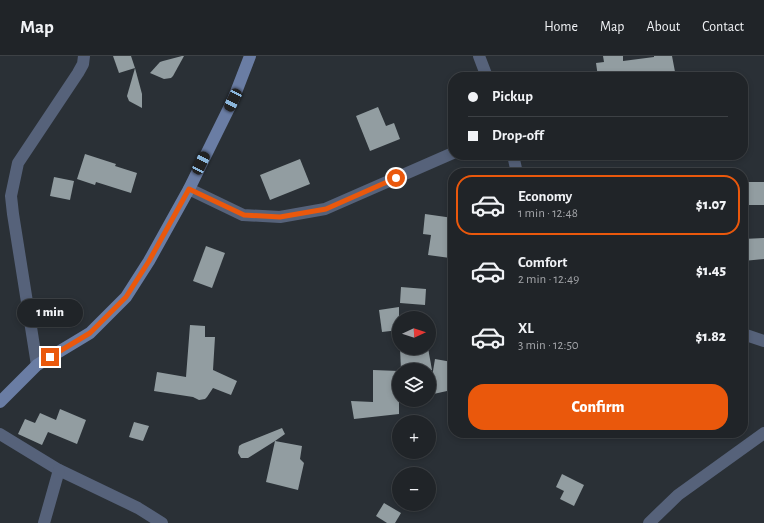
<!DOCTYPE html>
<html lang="en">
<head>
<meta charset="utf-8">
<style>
  body { margin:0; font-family:"Alegreya Sans",sans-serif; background:#282c30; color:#f1f3f6; height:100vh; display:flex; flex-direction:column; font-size:15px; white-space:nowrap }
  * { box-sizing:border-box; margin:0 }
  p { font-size:13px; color:#a2a4a8 }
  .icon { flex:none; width:22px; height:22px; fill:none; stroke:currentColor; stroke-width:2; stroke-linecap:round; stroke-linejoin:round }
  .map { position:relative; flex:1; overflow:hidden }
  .sheet { position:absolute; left:448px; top:112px; width:300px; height:270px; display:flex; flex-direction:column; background:#202428; border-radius:16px; box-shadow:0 2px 6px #0003,0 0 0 1px #3d4145 }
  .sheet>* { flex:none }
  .banner { position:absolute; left:448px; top:16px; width:300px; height:88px; border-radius:16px; box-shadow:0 2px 6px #0003,0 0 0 1px #3d4145; display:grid; align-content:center; height:88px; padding:0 20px; background:#202428 }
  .needle { width:26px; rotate:87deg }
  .tools { position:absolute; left:392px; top:255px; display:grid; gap:8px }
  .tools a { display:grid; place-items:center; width:44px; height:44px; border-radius:50%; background:#202428; box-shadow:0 2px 6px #0003,0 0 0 1px #3d4145; font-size:20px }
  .end { position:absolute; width:18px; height:18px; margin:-9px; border:5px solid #ea580c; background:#fff; box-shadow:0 0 0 2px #fff }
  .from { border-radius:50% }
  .bubble { position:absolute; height:28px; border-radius:14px; background:#202428; box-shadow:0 2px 6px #0003,0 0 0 1px #3d4145; font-size:13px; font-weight:800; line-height:28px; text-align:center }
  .car { position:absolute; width:12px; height:24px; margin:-12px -6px; border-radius:5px; box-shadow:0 0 3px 1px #0007; background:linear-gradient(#222 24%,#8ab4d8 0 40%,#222 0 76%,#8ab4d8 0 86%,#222 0) }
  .banner b { display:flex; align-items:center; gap:14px; height:38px; font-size:15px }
  .banner b+b { border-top:1px solid #3d4145 }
  .banner i { width:10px; height:10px; background:#f1f3f6 }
  ul { padding:7px 0 0; list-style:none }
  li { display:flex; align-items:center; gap:12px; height:60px; margin:0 8px 6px; padding:0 12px; border:2px solid transparent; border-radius:16px }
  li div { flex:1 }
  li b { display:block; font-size:15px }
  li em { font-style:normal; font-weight:800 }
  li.selected { border-color:#ea580c }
  li>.icon { width:36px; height:36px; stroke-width:1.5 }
  .button { display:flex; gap:8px; margin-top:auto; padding:8px 20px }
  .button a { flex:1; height:46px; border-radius:16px; background:#ea580c; color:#fff; font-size:16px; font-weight:800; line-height:46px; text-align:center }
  header { display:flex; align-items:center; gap:24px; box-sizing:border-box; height:56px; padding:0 20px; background:#202428; border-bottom:1px solid #3d4145 }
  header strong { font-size:19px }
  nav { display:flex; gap:22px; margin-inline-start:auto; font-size:14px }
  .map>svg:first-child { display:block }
  .building { fill:#929da1 }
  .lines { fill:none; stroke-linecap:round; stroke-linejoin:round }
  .street { stroke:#56627a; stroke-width:12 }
  .secondary { stroke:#6a7da4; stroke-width:12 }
  .route { stroke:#ea580c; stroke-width:5 }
</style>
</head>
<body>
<header>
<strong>Map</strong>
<nav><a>Home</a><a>Map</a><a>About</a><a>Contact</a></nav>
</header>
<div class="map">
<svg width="764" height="467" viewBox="0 0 764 467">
  <rect width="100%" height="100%" fill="#2a3036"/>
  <g class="building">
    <path d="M113 0H131L135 12 119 17Z"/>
    <path d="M182 0H184L173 20 171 22 164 23 150 17 160 6 163 5Z"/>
    <path d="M603 0H623V5L654 1V0H672L676 21H598L596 7 604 6Z"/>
    <path d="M135 12 142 38V52L129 45 127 40Z"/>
    <path d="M378 51 386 70 394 67 400 83 370 95 356 60Z"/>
    <path d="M85 98 116 108 115 110 137 117 131 137 96 126 95 129 77 123Z"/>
    <path d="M300 103 310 128 270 144 260 119Z"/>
    <path d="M54 121 74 125 70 144 50 140Z"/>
    <rect x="747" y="126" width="17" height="23"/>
    <path d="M425 158 453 162V180L450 202 428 199 431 179 423 178Z"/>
    <path d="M764 182V203L743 205V183Z"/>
    <path d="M206 190 225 197 212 232 193 225Z"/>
    <path d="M401 231 426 233 425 249 400 247Z"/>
    <path d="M399 251V274L382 276 379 254Z"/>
    <path d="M190 269 205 270V281H215L213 314 237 325 231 339 213 332 207 341 205 343 199 344 193 341 154 335 157 316 186 321Z"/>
    <path d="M400 292H428L432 314H401Z"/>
    <path d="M435 303 452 306 447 335 429 339Z"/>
    <path d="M373 314 399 315V358L354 363 351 345 373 346Z"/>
    <path d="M60 353 86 364 77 388 48 376 42 389 18 378 25 363 35 367 40 357 56 364Z"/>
    <path d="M134 366 149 370 143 385 129 381Z"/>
    <path d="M282 372 285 378 275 385 302 390 300 403 304 407 298 434 266 426 275 385 248 402H241L238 397 239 390 242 388Z"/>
    <path d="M562 418 584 429 574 450 560 443 564 435 556 431Z"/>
    <path d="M384 447 401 457 395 467H387L376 460Z"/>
  </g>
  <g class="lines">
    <g class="street">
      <path d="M479 0 487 21"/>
      <path d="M513 99 517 117"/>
      <path d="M189 133 243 159 280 161 325 153 453 97"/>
      <path d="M743 278 764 285"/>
      <path d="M37 309 13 158 11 140 18 107 78 17 83 8 84 0"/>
      <path d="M0 378 59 414 138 452 162 467"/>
      <path d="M44 467 59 414"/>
      <path d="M649 467 678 439 764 377"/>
    </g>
    <path class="secondary" d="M0 346 37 309 90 277 126 241 149 205 189 133 233 44 250 0"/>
  </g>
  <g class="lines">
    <path class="route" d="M50 301 90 277 126 241 149 205 189 133 244 159 280 161 326 153 396 122"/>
  </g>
</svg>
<div class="tools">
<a><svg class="needle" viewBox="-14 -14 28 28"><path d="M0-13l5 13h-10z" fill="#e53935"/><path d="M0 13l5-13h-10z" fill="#a2a4a8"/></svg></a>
<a><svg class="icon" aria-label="layers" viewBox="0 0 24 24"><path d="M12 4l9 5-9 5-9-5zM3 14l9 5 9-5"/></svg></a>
<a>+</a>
<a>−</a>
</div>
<i class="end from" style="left:396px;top:122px"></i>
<i class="end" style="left:50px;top:301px"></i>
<div class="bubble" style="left:17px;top:243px;width:66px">1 min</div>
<i class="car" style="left:233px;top:44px;rotate:206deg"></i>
<i class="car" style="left:201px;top:107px;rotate:26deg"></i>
<div class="banner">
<b><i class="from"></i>Pickup</b>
<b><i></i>Drop-off</b>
</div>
<section class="sheet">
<ul>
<li class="selected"><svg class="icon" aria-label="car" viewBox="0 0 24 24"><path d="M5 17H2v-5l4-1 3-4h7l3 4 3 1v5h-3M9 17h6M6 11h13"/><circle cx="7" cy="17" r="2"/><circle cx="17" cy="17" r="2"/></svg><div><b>Economy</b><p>1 min · 12:48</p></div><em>$1.07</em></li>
<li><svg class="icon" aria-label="car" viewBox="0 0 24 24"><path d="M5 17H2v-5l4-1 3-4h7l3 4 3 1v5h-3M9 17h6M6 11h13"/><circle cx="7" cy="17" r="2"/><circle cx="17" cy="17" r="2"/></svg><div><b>Comfort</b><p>2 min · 12:49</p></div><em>$1.45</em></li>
<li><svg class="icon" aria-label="car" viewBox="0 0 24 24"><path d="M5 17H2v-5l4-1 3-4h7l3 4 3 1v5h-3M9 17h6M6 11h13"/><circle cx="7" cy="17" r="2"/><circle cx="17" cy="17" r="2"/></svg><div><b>XL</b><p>3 min · 12:50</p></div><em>$1.82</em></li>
</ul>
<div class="button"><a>Confirm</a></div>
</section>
</div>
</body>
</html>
